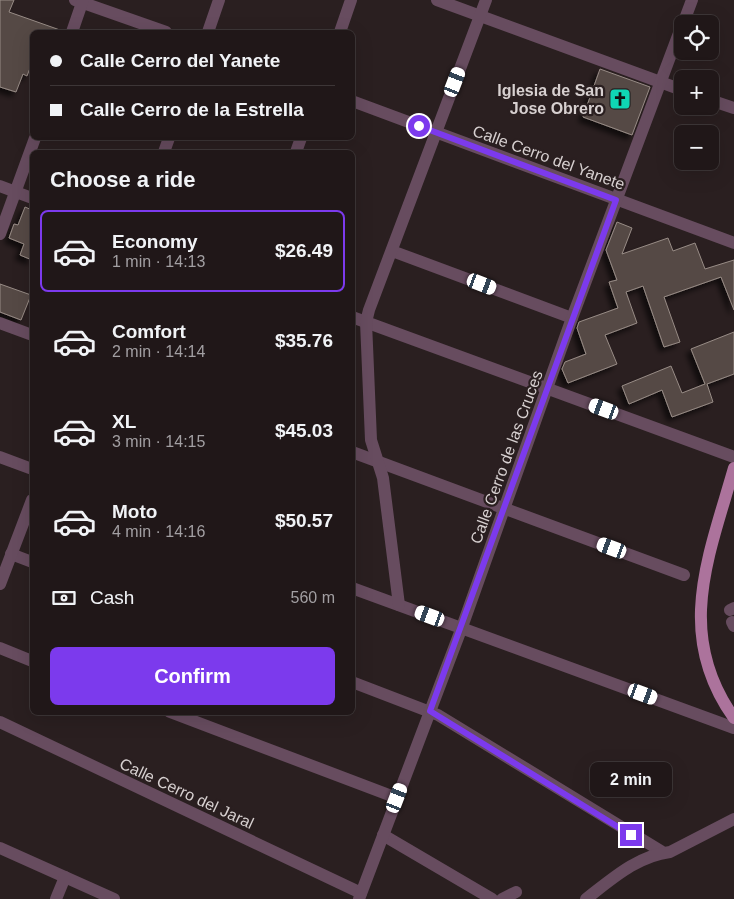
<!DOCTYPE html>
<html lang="en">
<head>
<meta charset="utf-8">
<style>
  body { margin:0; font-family:Helvetica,sans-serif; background:#2d2425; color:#f1f3f6; height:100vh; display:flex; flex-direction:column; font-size:19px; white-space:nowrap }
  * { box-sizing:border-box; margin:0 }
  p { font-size:16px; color:#a29fa2 }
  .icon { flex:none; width:28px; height:28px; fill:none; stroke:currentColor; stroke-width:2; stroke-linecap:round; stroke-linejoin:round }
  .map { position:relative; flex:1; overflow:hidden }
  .panel { position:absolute; left:30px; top:150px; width:325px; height:565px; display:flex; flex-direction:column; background:#201718; border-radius:8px; box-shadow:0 5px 20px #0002,0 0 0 1px #3d3637 }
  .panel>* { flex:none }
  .hud { position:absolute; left:30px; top:30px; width:325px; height:110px; border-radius:8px; box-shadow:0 5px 20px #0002,0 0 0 1px #3d3637; display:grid; align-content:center; height:110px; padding:0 20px; background:#201718 }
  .buttons { position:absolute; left:674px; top:15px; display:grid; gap:10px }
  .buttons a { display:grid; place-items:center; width:45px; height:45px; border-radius:8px; background:#201718; box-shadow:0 5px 20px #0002,0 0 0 1px #3d3637; font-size:25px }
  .end { position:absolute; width:22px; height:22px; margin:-11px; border:6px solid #7c3aed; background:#fff; box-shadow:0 0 0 2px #fff }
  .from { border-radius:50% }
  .bubble { position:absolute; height:35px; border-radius:8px; background:#201718; box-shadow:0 5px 20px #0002,0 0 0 1px #3d3637; font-size:16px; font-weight:700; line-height:35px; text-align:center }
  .car { position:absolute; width:15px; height:30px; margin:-15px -8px; border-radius:6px; box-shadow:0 0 4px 1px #0007; background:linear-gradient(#fff 24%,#345 0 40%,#fff 0 76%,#345 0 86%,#fff 0) }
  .hud b { display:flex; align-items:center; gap:18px; height:48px; font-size:19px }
  .hud b+b { border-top:1px solid #3d3637 }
  .hud i { width:12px; height:12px; background:#f1f3f6 }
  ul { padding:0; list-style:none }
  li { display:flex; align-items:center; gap:15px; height:82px; margin:0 10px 8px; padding:0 10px; border:2px solid transparent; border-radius:8px }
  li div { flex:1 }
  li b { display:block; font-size:19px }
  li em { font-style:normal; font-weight:700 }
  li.selected { border-color:#7c3aed }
  li>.icon { width:45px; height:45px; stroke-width:1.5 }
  h2 { padding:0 20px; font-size:22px; line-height:60px }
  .pay { display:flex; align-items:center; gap:12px; height:55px; padding:0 20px; font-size:19px }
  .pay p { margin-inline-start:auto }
  .button { display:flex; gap:10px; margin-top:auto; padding:10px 20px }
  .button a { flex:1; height:58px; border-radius:8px; background:#7c3aed; color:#fff; font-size:20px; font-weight:700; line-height:58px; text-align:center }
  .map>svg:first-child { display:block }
  .building { fill:#544844; stroke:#988c86; filter:url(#shadow) }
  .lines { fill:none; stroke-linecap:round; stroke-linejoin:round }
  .minor { stroke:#674c5f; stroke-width:12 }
  .major { stroke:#ac739c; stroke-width:12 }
  .route { stroke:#7c3aed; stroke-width:6 }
  .labels { text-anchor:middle; stroke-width:4.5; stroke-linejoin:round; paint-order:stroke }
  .poi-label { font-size:16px; font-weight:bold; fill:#d7d0d0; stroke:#2a1f20; text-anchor:end }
  .street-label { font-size:16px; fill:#d7d0d0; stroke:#2a1f20 }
</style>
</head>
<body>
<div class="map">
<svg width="734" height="899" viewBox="0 0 734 899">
  <defs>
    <filter id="shadow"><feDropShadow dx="-4.5" dy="4.5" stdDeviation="2.5" flood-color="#0009"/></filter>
  </defs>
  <rect width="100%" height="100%" fill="#2a1f20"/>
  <g class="building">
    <path d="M0 0H14L9 12 60 30V32H32V69L30 68 27 76 23 74 16 92 0 87Z"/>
    <path d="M600 69 650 87 632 135 583 117Z"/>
    <path d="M25 207 32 210V260L20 255 24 244 9 238 14 224 18 225Z"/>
    <path d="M617 222 632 228 622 254 668 238 673 251 695 243 705 269 734 260V310L721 277 664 297 680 342 664 347 643 286 626 292 637 323 605 335 617 364 568 383 562 369 565 362 586 354 577 328 579 322 618 308 609 282 617 280 606 250Z"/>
    <path d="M0 284 31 295 21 320 0 312Z"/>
    <path d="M734 332V374L707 384 713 402 672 417 662 390 629 404 622 386 671 366 682 393 705 384 691 349Z"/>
  </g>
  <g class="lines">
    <g class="minor">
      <path d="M75 0 166 32"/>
      <path d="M437 0 682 90"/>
      <path d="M683 24 692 0"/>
      <path d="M72 32 83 0"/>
      <path d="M208 32 219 0"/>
      <path d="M340 32 351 0"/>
      <path d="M710 100 734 108"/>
      <path d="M352 101 734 243"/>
      <path d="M164 152 169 138"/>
      <path d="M296 152 301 138"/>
      <path d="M0 186 32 198"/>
      <path d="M0 234 35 138"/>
      <path d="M392 251 572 318"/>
      <path d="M352 317 734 457"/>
      <path d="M0 323 32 335"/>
      <path d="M352 452 684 575"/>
      <path d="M0 457 32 469"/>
      <path d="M11 554 32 562"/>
      <path d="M0 584 32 500"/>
      <path d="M352 588 734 728"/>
      <path d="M399 605 383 478 371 440 366 322 369 310 486 0"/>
      <path d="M730 610 734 608"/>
      <path d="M732 622 734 626"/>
      <path d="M0 648 32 661"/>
      <path d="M352 682 438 715 661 851"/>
      <path d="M170 712 397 798"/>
      <path d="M0 722 361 893"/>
      <path d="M383 835 492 899"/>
      <path d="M0 848 114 899"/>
      <path d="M56 899 65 877"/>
      <path d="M359 899 462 627 572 318 682 25"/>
      <path d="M502 899 516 892"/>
      <path d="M586 899C612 879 637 856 670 852L734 819"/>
    </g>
    <path class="major" d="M734 468C709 556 674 634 734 718"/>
  </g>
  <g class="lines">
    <path class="route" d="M419 126 616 200 430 711 631 835"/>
  </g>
  <defs>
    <g id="church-square" transform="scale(1.125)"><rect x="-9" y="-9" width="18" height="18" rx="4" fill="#0fd5b4" stroke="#2a1f20"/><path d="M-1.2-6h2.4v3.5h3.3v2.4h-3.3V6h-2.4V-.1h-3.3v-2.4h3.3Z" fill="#111"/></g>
  </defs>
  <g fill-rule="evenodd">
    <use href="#church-square" x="620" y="99"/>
  </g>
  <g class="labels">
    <g class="poi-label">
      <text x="604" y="96">Iglesia de San<tspan x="604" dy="18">Jose Obrero</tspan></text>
    </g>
    <g class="street-label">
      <text transform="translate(549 157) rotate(20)" y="6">Calle Cerro del Yanete</text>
      <text transform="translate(506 457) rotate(-70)" y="6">Calle Cerro de las Cruces</text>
      <text transform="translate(187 793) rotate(25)" y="6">Calle Cerro del Jaral</text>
    </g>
  </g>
</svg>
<div class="buttons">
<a><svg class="icon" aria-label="locate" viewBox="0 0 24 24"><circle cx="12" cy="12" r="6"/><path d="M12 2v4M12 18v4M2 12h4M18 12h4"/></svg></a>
<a>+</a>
<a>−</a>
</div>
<i class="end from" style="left:419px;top:126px"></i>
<i class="end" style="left:631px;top:835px"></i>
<div class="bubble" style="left:590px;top:762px;width:82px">2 min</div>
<i class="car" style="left:455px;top:82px;rotate:21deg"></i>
<i class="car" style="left:482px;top:284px;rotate:111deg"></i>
<i class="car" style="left:604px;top:409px;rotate:290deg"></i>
<i class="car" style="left:612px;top:548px;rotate:290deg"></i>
<i class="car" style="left:430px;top:616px;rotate:290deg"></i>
<i class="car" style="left:643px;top:694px;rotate:110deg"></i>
<i class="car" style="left:397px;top:798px;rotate:21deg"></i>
<div class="hud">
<b><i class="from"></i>Calle Cerro del Yanete</b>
<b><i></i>Calle Cerro de la Estrella</b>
</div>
<section class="panel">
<h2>Choose a ride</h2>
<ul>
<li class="selected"><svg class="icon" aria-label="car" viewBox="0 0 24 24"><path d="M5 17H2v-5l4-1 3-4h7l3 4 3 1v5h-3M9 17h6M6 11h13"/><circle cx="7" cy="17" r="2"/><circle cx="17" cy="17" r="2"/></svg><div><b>Economy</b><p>1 min · 14:13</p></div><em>$26.49</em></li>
<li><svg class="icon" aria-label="car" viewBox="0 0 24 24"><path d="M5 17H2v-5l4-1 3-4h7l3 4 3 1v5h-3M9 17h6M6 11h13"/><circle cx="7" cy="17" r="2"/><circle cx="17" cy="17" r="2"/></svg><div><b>Comfort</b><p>2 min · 14:14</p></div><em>$35.76</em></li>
<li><svg class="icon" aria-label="car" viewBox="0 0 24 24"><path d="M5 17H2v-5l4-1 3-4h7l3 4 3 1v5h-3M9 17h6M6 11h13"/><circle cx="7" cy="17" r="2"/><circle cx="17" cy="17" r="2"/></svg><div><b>XL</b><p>3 min · 14:15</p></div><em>$45.03</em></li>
<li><svg class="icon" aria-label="car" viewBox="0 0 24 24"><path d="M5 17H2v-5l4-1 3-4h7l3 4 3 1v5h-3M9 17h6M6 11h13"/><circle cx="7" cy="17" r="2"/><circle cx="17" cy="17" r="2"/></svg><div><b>Moto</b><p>4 min · 14:16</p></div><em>$50.57</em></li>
</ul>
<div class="pay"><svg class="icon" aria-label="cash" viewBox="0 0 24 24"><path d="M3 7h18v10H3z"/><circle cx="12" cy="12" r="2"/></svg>Cash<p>560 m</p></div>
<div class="button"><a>Confirm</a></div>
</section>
</div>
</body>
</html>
